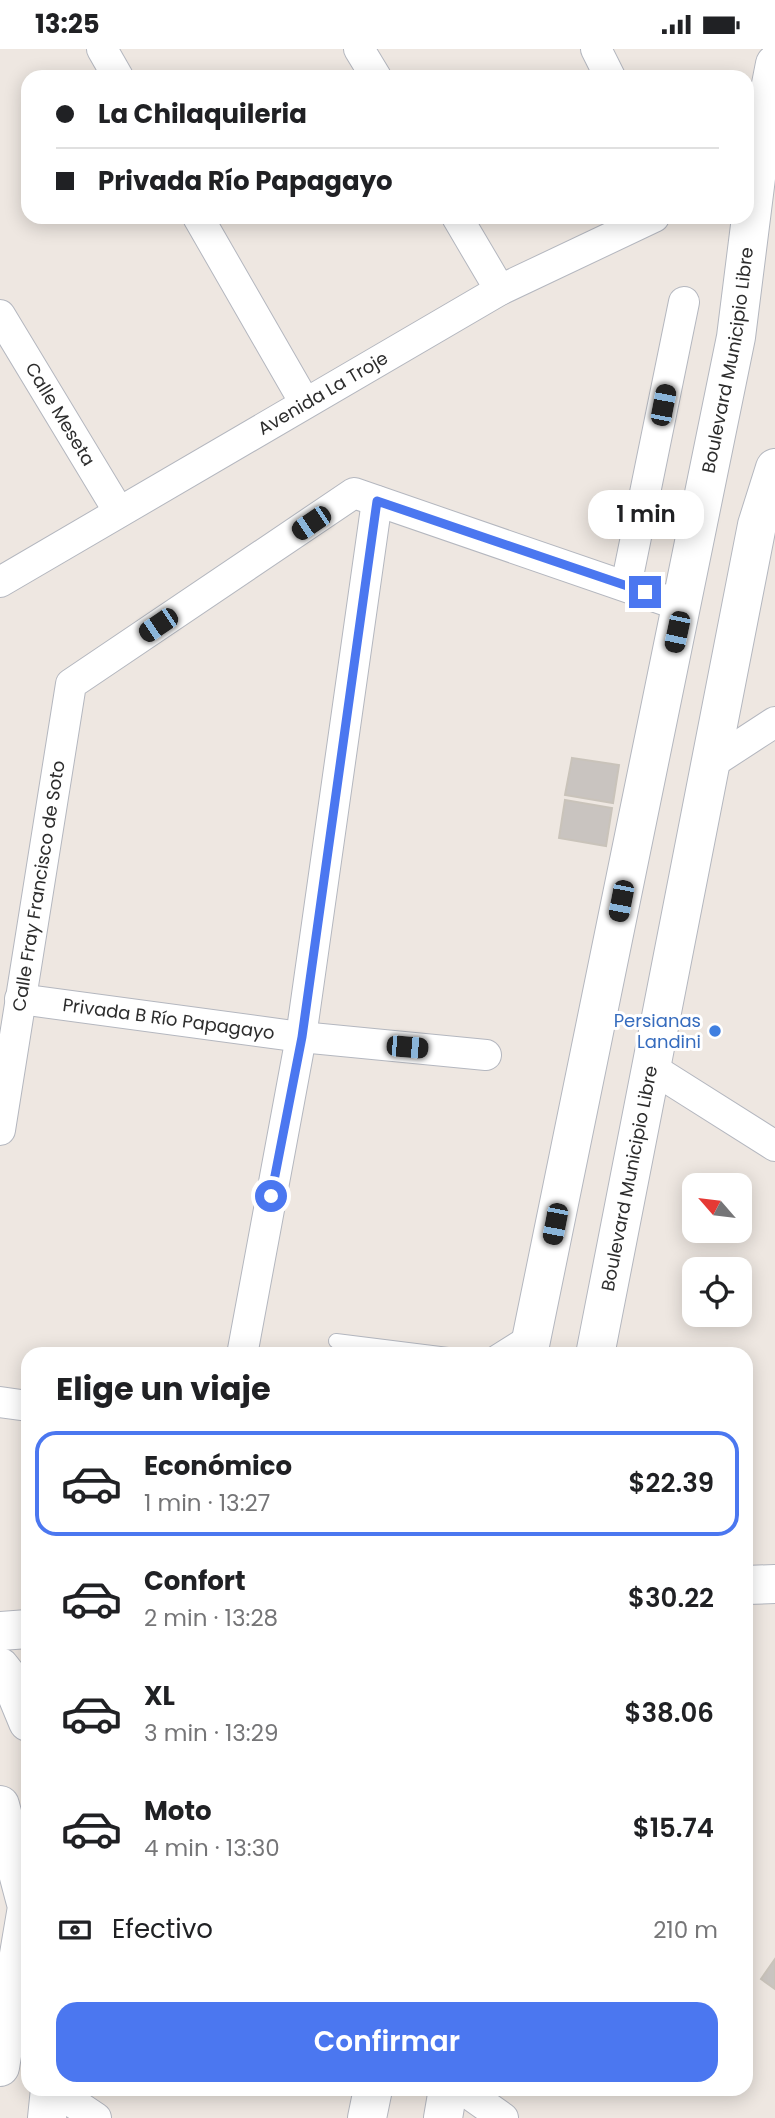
<!DOCTYPE html>
<html lang="es">
<head>
<meta charset="utf-8">
<style>
  body { margin:0; font-family:Poppins,sans-serif; background:#f2f2f2; color:#202124; height:100vh; display:flex; flex-direction:column; font-size:26px; white-space:nowrap }
  * { box-sizing:border-box; margin:0 }
  p { font-size:23px; color:#757577 }
  .icon { flex:none; width:38px; height:38px; fill:none; stroke:currentColor; stroke-width:2; stroke-linecap:round; stroke-linejoin:round }
  .map { position:relative; flex:1; overflow:hidden }
  .sheet { position:absolute; left:21px; top:1298px; width:732px; height:749px; display:flex; flex-direction:column; background:#fff; border-radius:21px; box-shadow:0 4px 18px #0003 }
  .sheet>* { flex:none }
  .top-card { position:absolute; left:21px; top:21px; width:733px; height:154px; border-radius:21px; box-shadow:0 4px 18px #0003; display:grid; align-content:center; height:154px; padding:0 35px; background:#fff }
  .needle { width:46px; rotate:298deg }
  .tools { position:absolute; left:682px; top:1124px; display:grid; gap:14px }
  .tools a { display:grid; place-items:center; width:70px; height:70px; border-radius:14px; background:#fff; box-shadow:0 4px 18px #0003; font-size:35px }
  .end { position:absolute; width:32px; height:32px; margin:-16px; border:9px solid #4b77f0; background:#fff; box-shadow:0 0 0 4px #fff }
  .from { border-radius:50% }
  .bubble { position:absolute; height:49px; border-radius:21px; background:#fff; box-shadow:0 4px 18px #0003; font-size:23px; font-weight:600; line-height:49px; text-align:center }
  .car { position:absolute; width:21px; height:42px; margin:-21px -10px; border-radius:9px; box-shadow:0 0 5px 2px #0007; background:linear-gradient(#222 24%,#8ab4d8 0 40%,#222 0 76%,#8ab4d8 0 86%,#222 0) }
  .top-card b { display:flex; align-items:center; gap:24px; height:66px; font-size:26px }
  .top-card b+b { border-top:2px solid #e0e0e0 }
  .top-card i { width:18px; height:18px; background:#202124 }
  ul { padding:0; list-style:none }
  li { display:flex; align-items:center; gap:21px; height:105px; margin:0 14px 10px; padding:0 21px; border:4px solid transparent; border-radius:21px }
  li div { flex:1 }
  li b { display:block; font-size:26px }
  li em { font-style:normal; font-weight:600 }
  li.current { border-color:#4b77f0 }
  li>.icon { width:63px; height:63px; stroke-width:1.5 }
  h2 { padding:0 35px; font-size:32px; line-height:84px }
  .pay { display:flex; align-items:center; gap:18px; height:77px; padding:0 35px; font-size:26px }
  .pay p { margin-inline-start:auto }
  .button { display:flex; gap:14px; margin-top:auto; padding:14px 35px }
  .button a { flex:1; height:80px; border-radius:21px; background:#4b77f0; color:#fff; font-size:28px; font-weight:600; line-height:80px; text-align:center }
  .status { display:flex; justify-content:space-between; align-items:center; height:49px; padding:0 35px; background:#fff; direction:ltr }
  .status svg { height:19px; fill:currentColor }
  .map>svg:first-child { display:block }
  .building { fill:#c9c4c0; stroke:#c9c3ba; stroke-width:2 }
  .lines { fill:none; stroke-linecap:round; stroke-linejoin:round }
  .lane-casing { stroke:#b4b7bf; stroke-width:16 }
  .street-casing { stroke:#b4b7bf; stroke-width:32 }
  .secondary-casing { stroke:#b4b7bf; stroke-width:40 }
  .lane { stroke:#fff; stroke-width:14 }
  .street { stroke:#fff; stroke-width:30 }
  .secondary { stroke:#fff; stroke-width:38 }
  .route { stroke:#4b77f0; stroke-width:9 }
  .shop-dot { fill:#3f7fe0; stroke:#fff; stroke-width:2.5 }
  .labels { text-anchor:middle; stroke-width:6; stroke-linejoin:round; paint-order:stroke }
  .street-label { font-size:18px; fill:#2d2d2d; stroke:#fff }
  .shop-label { font-size:18px; fill:#366cbe; stroke:#fff; text-anchor:end }
</style>
</head>
<body>
<div class="status"><b>13:25</b><svg viewBox="0 0 49 12"><path d="M0 12V9h3v3zM5 12V6h3v6zM10 12V3h3v9zM15 12V0h3v12zM26 1h20v11H26zM47 4h2v5h-2z"/></svg></div>
<div class="map">
<svg width="775" height="2069" viewBox="0 0 775 2069">
  <rect width="100%" height="100%" fill="#eee7e1"/>
  <g class="building">
    <path d="M572 709 619 716 613 754 565 746Z"/>
    <path d="M565 751 612 759 606 797 559 789Z"/>
    <path d="M775 1910V1940L761 1930Z"/>
  </g>
  <g class="lines">
    <g class="lane-casing">
      <g id="lane">
        <path d="M336 1292 448 1306"/>
        <path d="M491 1306 526 1284"/>
      </g>
    </g>
    <g class="street-casing">
      <g id="street">
        <path d="M102 0 118 28"/>
        <path d="M359 0 376 28"/>
        <path d="M596 0 610 28"/>
        <path d="M198 168 305 354"/>
        <path d="M457 168 500 241"/>
        <path id="s1" d="M0 266 119 463"/>
        <path id="s2" d="M0 533 500 241 654 168"/>
        <path d="M626 537 684 253"/>
        <path d="M712 714 775 673"/>
        <path id="s3" d="M20 950 301 988 486 1006"/>
        <path d="M650 1018 775 1097"/>
        <path id="s4" d="M0 1081 71 635 354 444 682 557"/>
        <path d="M242 1306 301 988 377 452"/>
        <path d="M0 1353 28 1357"/>
        <path d="M53 2040 96 2069"/>
        <path d="M462 2040 503 2069"/>
      </g>
    </g>
    <g class="secondary-casing">
      <g id="secondary">
        <path id="s5" d="M528 1306 736 288 762 81 775 15"/>
        <path id="s6" d="M595 1306 757 476 775 419"/>
        <path d="M746 1536 775 1535"/>
        <path d="M0 1582 28 1580"/>
        <path d="M0 1618 11 1632 28 1673"/>
        <path d="M0 1756 27 1858 0 2018"/>
        <path d="M47 2069 50 2040"/>
        <path d="M367 2069 373 2040"/>
        <path d="M443 2069 448 2040"/>
      </g>
    </g>
    <use href="#lane" class="lane"/>
    <use href="#street" class="street"/>
    <use href="#secondary" class="secondary"/>
  </g>
  <g class="lines">
    <path class="route" d="M271 1147 302 988 377 452 645 543"/>
  </g>
  <circle class="shop-dot" cx="715" cy="982" r="7"/>
  <g class="labels">
    <g class="street-label">
      <text dy="6" stroke="none"><textPath href="#s5" startOffset="1015">Boulevard Municipio Libre</textPath></text>
      <text dy="6" stroke="none"><textPath href="#s2" startOffset="374">Avenida La Troje</textPath></text>
      <text dy="6" stroke="none"><textPath href="#s1" startOffset="116">Calle Meseta</textPath></text>
      <text dy="6" stroke="none"><textPath href="#s4" startOffset="247">Calle Fray Francisco de Soto</textPath></text>
      <text dy="6" stroke="none"><textPath href="#s3" startOffset="150">Privada B Río Papagayo</textPath></text>
      <text dy="6" stroke="none"><textPath href="#s6" startOffset="180">Boulevard Municipio Libre</textPath></text>
    </g>
    <g class="shop-label">
      <text x="701" y="978">Persianas<tspan x="701" dy="21">Landini</tspan></text>
    </g>
  </g>
</svg>
<div class="tools">
<a><svg class="needle" viewBox="-14 -14 28 28"><path d="M0-13l5 13h-10z" fill="#e53935"/><path d="M0 13l5-13h-10z" fill="#757577"/></svg></a>
<a><svg class="icon" aria-label="locate" viewBox="0 0 24 24"><circle cx="12" cy="12" r="6"/><path d="M12 2v4M12 18v4M2 12h4M18 12h4"/></svg></a>
</div>
<i class="end from" style="left:271px;top:1147px"></i>
<i class="end" style="left:645px;top:543px"></i>
<div class="bubble" style="left:588px;top:441px;width:116px">1 min</div>
<i class="car" style="left:663px;top:356px;rotate:11deg"></i>
<i class="car" style="left:311px;top:474px;rotate:236deg"></i>
<i class="car" style="left:158px;top:576px;rotate:236deg"></i>
<i class="car" style="left:677px;top:583px;rotate:192deg"></i>
<i class="car" style="left:621px;top:852px;rotate:191deg"></i>
<i class="car" style="left:407px;top:998px;rotate:95deg"></i>
<i class="car" style="left:555px;top:1175px;rotate:191deg"></i>
<div class="top-card">
<b><i class="from"></i>La Chilaquileria</b>
<b><i></i>Privada Río Papagayo</b>
</div>
<section class="sheet">
<h2>Elige un viaje</h2>
<ul>
<li class="current"><svg class="icon" aria-label="car" viewBox="0 0 24 24"><path d="M5 17H2v-5l4-1 3-4h7l3 4 3 1v5h-3M9 17h6M6 11h13"/><circle cx="7" cy="17" r="2"/><circle cx="17" cy="17" r="2"/></svg><div><b>Económico</b><p>1 min · 13:27</p></div><em>$22.39</em></li>
<li><svg class="icon" aria-label="car" viewBox="0 0 24 24"><path d="M5 17H2v-5l4-1 3-4h7l3 4 3 1v5h-3M9 17h6M6 11h13"/><circle cx="7" cy="17" r="2"/><circle cx="17" cy="17" r="2"/></svg><div><b>Confort</b><p>2 min · 13:28</p></div><em>$30.22</em></li>
<li><svg class="icon" aria-label="car" viewBox="0 0 24 24"><path d="M5 17H2v-5l4-1 3-4h7l3 4 3 1v5h-3M9 17h6M6 11h13"/><circle cx="7" cy="17" r="2"/><circle cx="17" cy="17" r="2"/></svg><div><b>XL</b><p>3 min · 13:29</p></div><em>$38.06</em></li>
<li><svg class="icon" aria-label="car" viewBox="0 0 24 24"><path d="M5 17H2v-5l4-1 3-4h7l3 4 3 1v5h-3M9 17h6M6 11h13"/><circle cx="7" cy="17" r="2"/><circle cx="17" cy="17" r="2"/></svg><div><b>Moto</b><p>4 min · 13:30</p></div><em>$15.74</em></li>
</ul>
<div class="pay"><svg class="icon" aria-label="cash" viewBox="0 0 24 24"><path d="M3 7h18v10H3z"/><circle cx="12" cy="12" r="2"/></svg>Efectivo<p>210 m</p></div>
<div class="button"><a>Confirmar</a></div>
</section>
</div>
</body>
</html>
